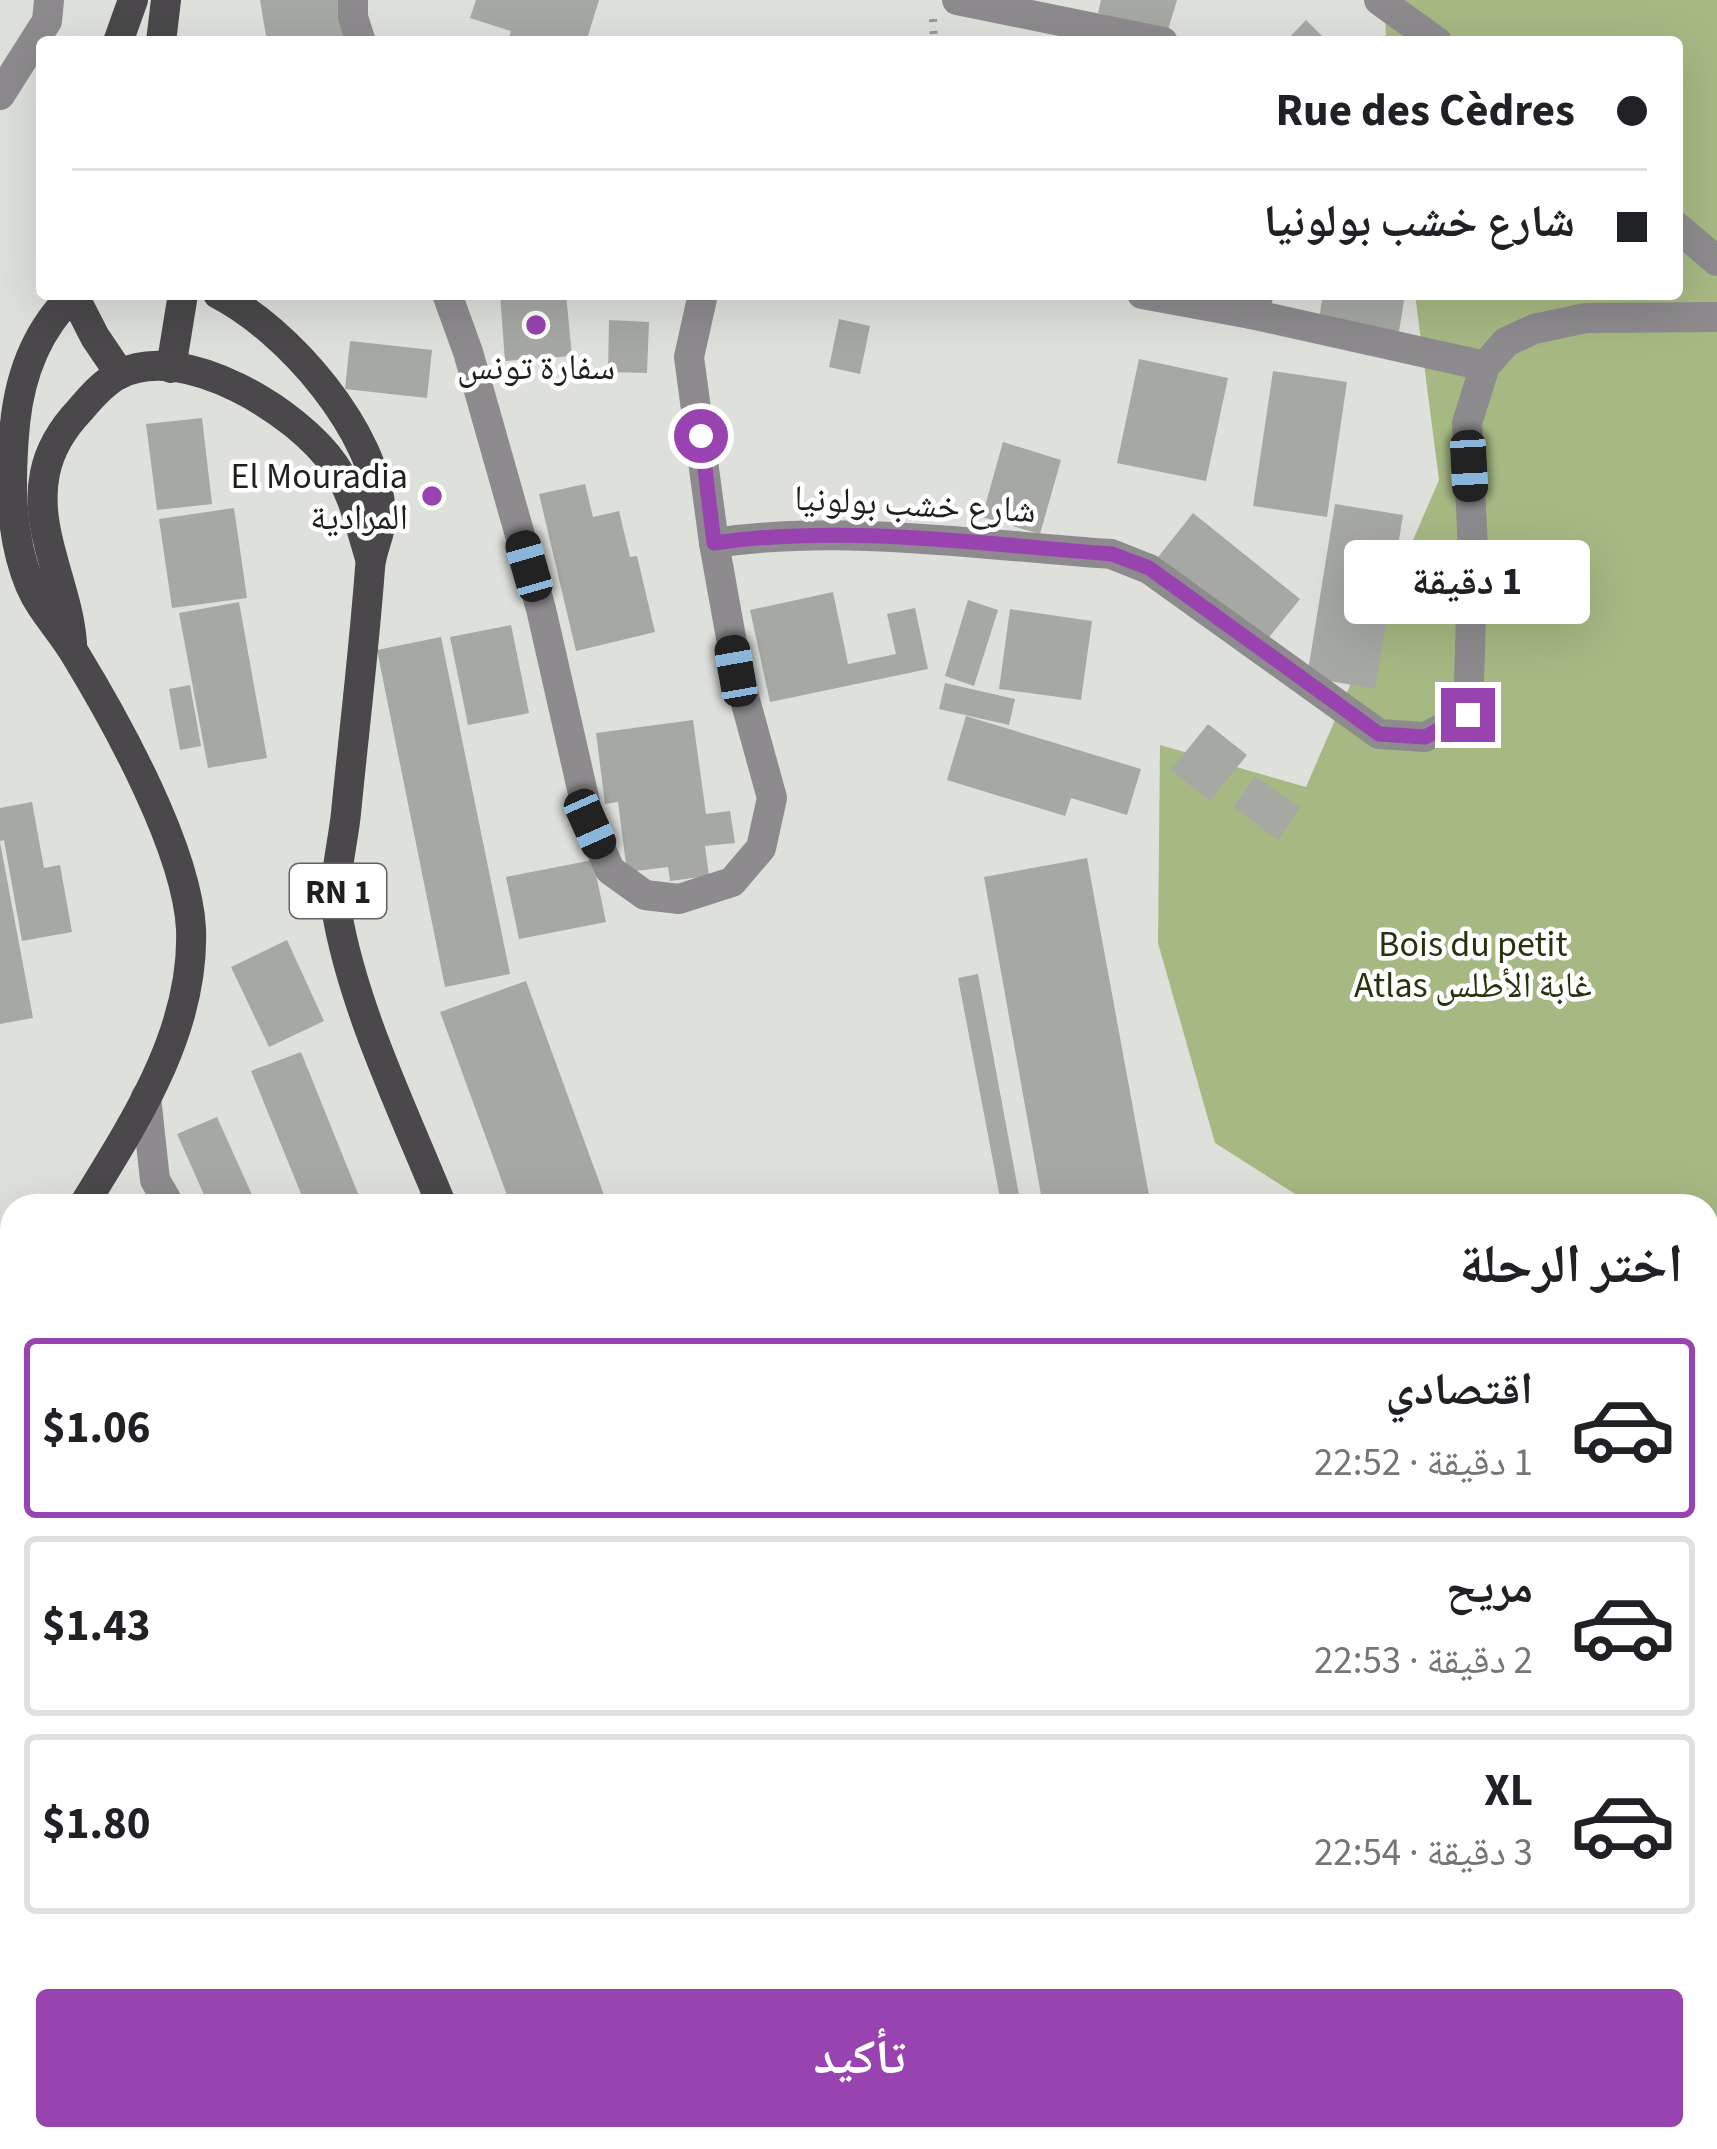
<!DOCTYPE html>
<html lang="ar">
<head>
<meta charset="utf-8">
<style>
  body { margin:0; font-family:"Source Sans 3","Noto Naskh Arabic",sans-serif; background:#f6f6f6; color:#202124; direction:rtl; height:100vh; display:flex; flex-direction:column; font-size:45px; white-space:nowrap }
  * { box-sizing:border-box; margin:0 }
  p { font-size:39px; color:#757577 }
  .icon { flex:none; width:66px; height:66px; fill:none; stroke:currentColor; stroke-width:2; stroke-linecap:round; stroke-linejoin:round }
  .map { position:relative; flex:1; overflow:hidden; direction:ltr }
  .sheet { position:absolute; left:0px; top:1194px; width:1719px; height:957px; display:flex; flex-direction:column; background:#fff; border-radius:36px 36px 0 0; box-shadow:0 12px 48px #0002; direction:rtl }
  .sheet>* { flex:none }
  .top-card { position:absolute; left:36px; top:36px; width:1647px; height:264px; border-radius:12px; box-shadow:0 12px 48px #0002; direction:rtl; display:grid; align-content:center; height:264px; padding:0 36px; background:#fff }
  .end { position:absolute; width:54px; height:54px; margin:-27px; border:15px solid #9943b1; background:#fff; box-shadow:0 0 0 6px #fff }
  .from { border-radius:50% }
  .bubble { position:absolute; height:84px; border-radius:12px; background:#fff; box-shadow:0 12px 48px #0002; font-size:39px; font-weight:700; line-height:84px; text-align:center; direction:rtl }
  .car { position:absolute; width:36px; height:72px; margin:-36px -18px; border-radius:15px; box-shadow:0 0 9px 3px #0007; background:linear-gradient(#222 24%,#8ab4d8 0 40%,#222 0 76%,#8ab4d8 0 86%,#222 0) }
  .top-card b { display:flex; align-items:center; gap:42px; height:114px; font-size:45px }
  .top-card b+b { border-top:3px solid #e0e0e0 }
  .top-card i { width:30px; height:30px; background:#202124 }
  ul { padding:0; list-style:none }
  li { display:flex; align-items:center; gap:36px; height:180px; margin:0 24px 18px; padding:0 12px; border:6px solid #e0e0e0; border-radius:12px }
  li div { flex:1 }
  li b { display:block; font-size:45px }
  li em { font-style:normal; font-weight:700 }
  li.selected { border-color:#9943b1 }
  li>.icon { width:108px; height:108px; stroke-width:1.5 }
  h2 { padding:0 36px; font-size:54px; line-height:144px }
  .action { display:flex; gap:24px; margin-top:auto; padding:24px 36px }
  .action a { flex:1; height:138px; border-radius:12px; background:#9943b1; color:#fff; font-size:48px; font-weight:700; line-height:138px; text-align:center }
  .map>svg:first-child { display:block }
  .green { fill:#a6b983 }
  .building { fill:#a6a8a3 }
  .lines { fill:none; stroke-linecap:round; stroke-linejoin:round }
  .path { stroke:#969794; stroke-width:8; stroke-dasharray:3 9; stroke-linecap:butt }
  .minor { stroke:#8d8b8d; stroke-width:30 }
  .major { stroke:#4a484a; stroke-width:30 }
  .route { stroke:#9943b1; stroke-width:15 }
  .poi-dot { fill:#9943b1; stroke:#fff; stroke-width:4.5 }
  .labels { text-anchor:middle; stroke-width:9; stroke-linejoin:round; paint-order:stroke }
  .shield { fill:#fff; stroke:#626362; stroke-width:3 }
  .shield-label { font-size:33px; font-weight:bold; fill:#1f201e }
  .poi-label { font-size:36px; fill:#1f201e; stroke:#fff }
  .street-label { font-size:36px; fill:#1f201e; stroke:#fff }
  .park-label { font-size:36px; fill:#28330d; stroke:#fff }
</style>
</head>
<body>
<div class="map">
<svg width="1717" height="2149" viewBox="0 0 1717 2149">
  <rect width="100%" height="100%" fill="#dee0dc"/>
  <g class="green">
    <path d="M1385 0H1717V2149H1366L1364 2139H1707V1206H1314L1215 1143 1158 943 1160 745 1306 787 1439 480 1415 294H1677V42H1386Z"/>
    <path d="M0 1820 12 1821V2139H253L256 2149H0Z"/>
  </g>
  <g class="building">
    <path d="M260 0H338L345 42H267Z"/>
    <path d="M476 0H599L586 42H508L511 31 470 18Z"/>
    <path d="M1101 0H1177L1167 33 1098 13Z"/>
    <path d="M1306 20 1328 42H1285Z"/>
    <path d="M500 294H566L572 356 505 361Z"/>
    <path d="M1323 294H1405L1398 338 1318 325Z"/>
    <path d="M839 319 870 326 860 374 829 367Z"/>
    <path d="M609 320 649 322 647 373 608 372Z"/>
    <path d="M350 341 432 350 427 398 345 389Z"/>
    <path d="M1139 359 1228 378 1206 481 1117 463Z"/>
    <path d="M1273 371 1347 382 1327 517 1253 506Z"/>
    <path d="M202 418 212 504 157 510 146 424Z"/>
    <path d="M1003 442 1061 460 1040 534 982 517Z"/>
    <path d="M585 484 593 517 619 511 630 557 637 556 655 632 576 651 539 494Z"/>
    <path d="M1335 504 1403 515 1375 689 1307 677Z"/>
    <path d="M234 508 247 598 172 608 159 519Z"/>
    <path d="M1193 513 1300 599 1262 646 1155 561Z"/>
    <path d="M833 592 848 664 896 654 887 614 915 608 928 669 770 702 750 610Z"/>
    <path d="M968 600 998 610 974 686 945 676Z"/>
    <path d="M239 602 267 758 208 768 179 613Z"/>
    <path d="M1010 609 1092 621 1081 700 999 689Z"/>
    <path d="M511 625 529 713 468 725 450 637Z"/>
    <path d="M441 637 510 974 445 987 377 650Z"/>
    <path d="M945 683 1015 699 1009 725 939 709Z"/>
    <path d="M190 685 201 746 180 750 169 689Z"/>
    <path d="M966 716 1141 769 1127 815 1071 798 1065 816 947 780Z"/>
    <path d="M693 720 706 814 730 811 735 843 705 846 709 876 670 881 668 867 627 872 618 802 605 804 596 733Z"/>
    <path d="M1208 724 1247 755 1210 801 1171 770Z"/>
    <path d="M1255 776 1300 808 1278 840 1233 807Z"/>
    <path d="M32 802 44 868 60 865 72 932 22 941 4 840 0 841V808Z"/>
    <path d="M0 842 33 1018 0 1024Z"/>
    <path d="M1087 858 1151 1206H1043L984 877Z"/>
    <path d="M593 860 606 922 519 939 506 877Z"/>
    <path d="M287 940 324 1021 269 1047 231 967Z"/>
    <path d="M978 974 1020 1200 1001 1203 958 978Z"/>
    <path d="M526 981 608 1206H511L440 1012Z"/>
    <path d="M301 1052 363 1206H306L251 1071Z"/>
    <path d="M217 1117 257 1206H209L177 1134Z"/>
    <path d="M0 1548 12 1551V1596L0 1593Z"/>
    <path d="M0 1607 12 1610 2 1656 0 1655Z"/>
    <path d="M0 1693 12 1696V1756L0 1753Z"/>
    <path d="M0 1819 12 1823V1862L0 1858Z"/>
    <path d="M629 2139H662L669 2149H614Z"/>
    <path d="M750 2139 752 2149H713V2147Z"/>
    <path d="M868 2139H930L934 2149H864L861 2142Z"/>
    <path d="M1077 2139H1171L1174 2149H1080Z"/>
    <path d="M1249 2139H1287L1290 2149H1241L1239 2142Z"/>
  </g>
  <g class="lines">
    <path class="path" d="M933 19 934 42"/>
    <g class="minor">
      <path d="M353 0V17L361 42"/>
      <path d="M957 0 1163 42"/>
      <path d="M1379 0 1437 42"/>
      <path d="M0 95 47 21 49 0"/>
      <path d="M1677 227 1717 261"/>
      <path d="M447 294 468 352 541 609 590 824 610 870 645 895 679 899 732 882 761 848 772 798 737 671 714 543 689 357 703 294"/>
      <path d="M1142 294 1251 314 1259 294"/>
      <path d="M1251 314 1485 366"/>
      <path d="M714 543C845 524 980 545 1111 554L1149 569 1379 734 1425 737 1468 715 1473 550 1467 423 1485 366 1506 342 1534 329 1586 318 1717 317"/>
      <path d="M146 1097 155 1180 170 1206"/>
      <path d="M1707 1315 1717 1288"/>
      <path d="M0 1804 12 1805"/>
      <path d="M276 2139 283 2149"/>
      <path d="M959 2149 976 2139"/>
      <path d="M1582 2149 1583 2139"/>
    </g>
    <g class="major">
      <path d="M118 42 133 0"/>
      <path d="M161 42 166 0"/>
      <path d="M73 294 95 337 120 374"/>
      <path d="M74 294C37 329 20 374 15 424 10 478 9 534 30 585 41 611 61 630 75 654 117 723 187 849 191 929 195 1031 134 1123 83 1206"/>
      <path d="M218 294C288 330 377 432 381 514 382 533 371 549 370 568 364 650 354 731 346 813 343 844 332 883 337 913 354 1011 405 1114 442 1206"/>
      <path d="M171 368 183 294"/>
      <path d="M72 643C68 586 33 531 45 473 50 448 63 428 80 410 91 397 105 381 120 374 184 341 299 413 334 465 353 492 360 526 370 558"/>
      <path d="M0 1343 12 1323"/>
      <path d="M824 2139 828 2149"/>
    </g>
  </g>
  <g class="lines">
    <path class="route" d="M701 436 714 543C845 524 980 544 1112 554L1149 568 1379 734 1425 737 1468 715"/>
  </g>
  <g class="poi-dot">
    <circle cx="536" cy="325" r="12"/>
    <circle cx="432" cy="496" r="12"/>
  </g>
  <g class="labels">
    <rect class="shield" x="290" y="864" width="96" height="54" rx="9"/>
    <g class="shield-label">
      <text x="338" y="903">RN 1</text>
    </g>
    <g class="poi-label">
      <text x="536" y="379">سفارة تونس</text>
      <text x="408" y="488" text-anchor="end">El Mouradia<tspan x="408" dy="41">المرادية</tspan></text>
    </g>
    <g class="street-label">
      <text transform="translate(915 503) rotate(3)" y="13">شارع خشب بولونيا</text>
    </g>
    <g class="park-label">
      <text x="1473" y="956">Bois du petit<tspan x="1473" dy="41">Atlas غابة الأطلس</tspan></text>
    </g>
  </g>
</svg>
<i class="end from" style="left:701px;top:436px"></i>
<i class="end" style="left:1468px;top:715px"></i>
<div class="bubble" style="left:1344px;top:540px;width:246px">1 دقيقة</div>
<i class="car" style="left:1469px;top:466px;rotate:177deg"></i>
<i class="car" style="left:529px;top:566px;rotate:344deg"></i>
<i class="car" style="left:736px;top:671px;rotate:350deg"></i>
<i class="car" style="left:590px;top:824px;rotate:156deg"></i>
<div class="top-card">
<b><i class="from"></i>Rue des Cèdres</b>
<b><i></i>شارع خشب بولونيا</b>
</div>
<section class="sheet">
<h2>اختر الرحلة</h2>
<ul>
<li class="selected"><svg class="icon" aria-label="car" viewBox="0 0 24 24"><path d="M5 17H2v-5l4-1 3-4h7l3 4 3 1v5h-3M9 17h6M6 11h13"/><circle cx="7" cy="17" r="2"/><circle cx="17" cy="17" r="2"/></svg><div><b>اقتصادي</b><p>1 دقيقة · 22:52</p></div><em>$1.06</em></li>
<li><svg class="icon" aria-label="car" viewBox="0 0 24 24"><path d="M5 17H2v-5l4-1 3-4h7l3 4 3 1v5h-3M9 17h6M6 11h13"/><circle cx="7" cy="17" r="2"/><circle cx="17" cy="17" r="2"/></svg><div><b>مريح</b><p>2 دقيقة · 22:53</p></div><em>$1.43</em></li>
<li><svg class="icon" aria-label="car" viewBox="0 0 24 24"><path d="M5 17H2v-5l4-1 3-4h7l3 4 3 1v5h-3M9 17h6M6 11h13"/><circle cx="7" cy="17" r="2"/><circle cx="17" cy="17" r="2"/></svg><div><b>XL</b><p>3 دقيقة · 22:54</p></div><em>$1.80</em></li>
</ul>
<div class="action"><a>تأكيد</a></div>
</section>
</div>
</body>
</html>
